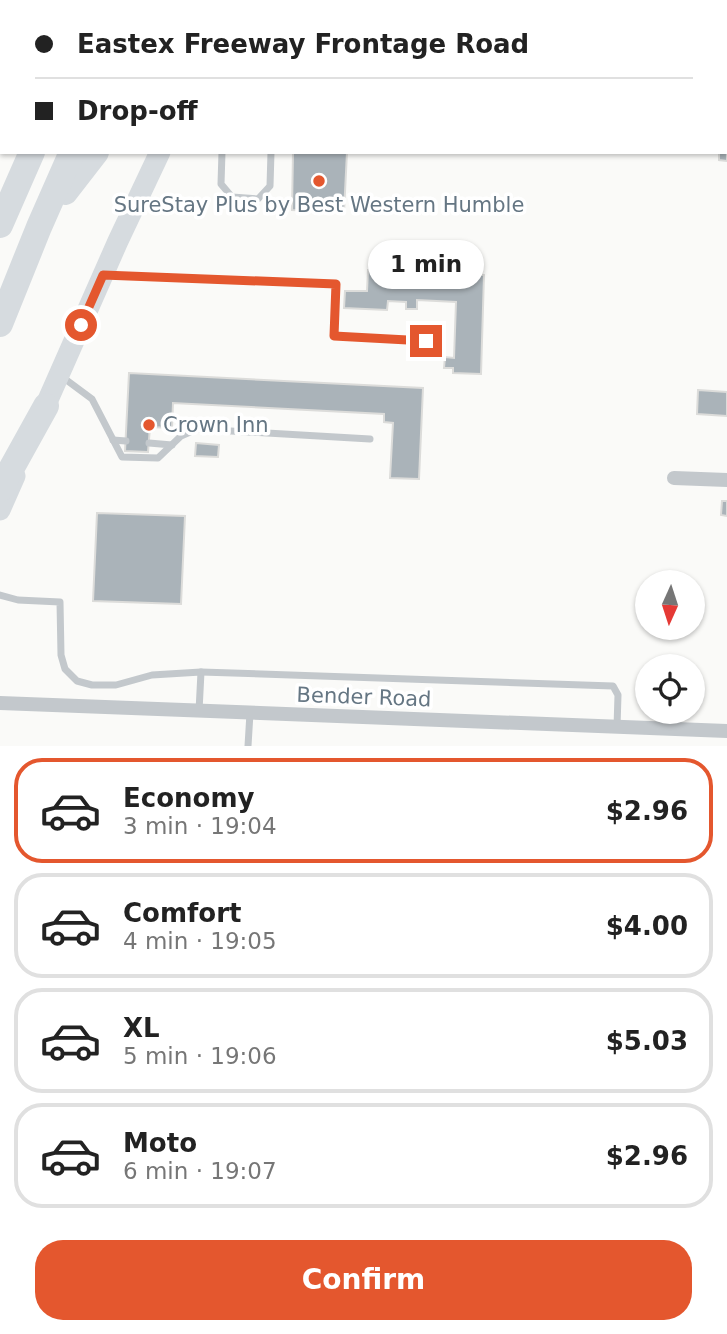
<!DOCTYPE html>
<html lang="en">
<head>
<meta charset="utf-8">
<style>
  body { margin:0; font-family:"DejaVu Sans",sans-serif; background:#f2f2f2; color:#222; height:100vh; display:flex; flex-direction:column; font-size:26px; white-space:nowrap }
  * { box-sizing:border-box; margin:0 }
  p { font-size:23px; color:#767676 }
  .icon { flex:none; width:38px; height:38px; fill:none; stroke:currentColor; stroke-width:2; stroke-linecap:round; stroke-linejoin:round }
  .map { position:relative; height:746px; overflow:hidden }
  .details { display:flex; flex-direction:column; background:#fff; flex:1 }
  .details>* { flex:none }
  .top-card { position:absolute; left:0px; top:0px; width:728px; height:154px; box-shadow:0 2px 5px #0004; display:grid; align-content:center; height:154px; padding:0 35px; background:#fff }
  .needle { width:46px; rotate:183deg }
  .tools { position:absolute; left:635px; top:570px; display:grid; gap:14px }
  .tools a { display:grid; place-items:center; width:70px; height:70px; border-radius:50%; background:#fff; box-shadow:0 2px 5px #0004; font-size:35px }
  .end { position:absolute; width:32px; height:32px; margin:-16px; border:9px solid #e4572e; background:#fff; box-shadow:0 0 0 4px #fff }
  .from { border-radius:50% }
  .bubble { position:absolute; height:49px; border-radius:24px; background:#fff; box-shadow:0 2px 5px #0004; font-size:23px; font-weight:600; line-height:49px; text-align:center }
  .top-card b { display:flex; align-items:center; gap:24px; height:66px; font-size:26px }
  .top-card b+b { border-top:2px solid #e0e0e0 }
  .top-card i { width:18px; height:18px; background:#222 }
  ul { padding:12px 0 0; list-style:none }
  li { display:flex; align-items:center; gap:21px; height:105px; margin:0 14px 10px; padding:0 21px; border:4px solid #e0e0e0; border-radius:28px }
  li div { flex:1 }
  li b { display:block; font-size:26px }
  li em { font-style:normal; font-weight:600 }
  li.active { border-color:#e4572e }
  li>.icon { width:63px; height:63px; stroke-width:1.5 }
  .button { display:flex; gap:14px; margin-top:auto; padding:14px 35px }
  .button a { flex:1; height:80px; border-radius:28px; background:#e4572e; color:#fff; font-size:28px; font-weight:600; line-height:80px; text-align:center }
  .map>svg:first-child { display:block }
  .building { fill:#aab3b9; stroke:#dcdcda; stroke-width:2 }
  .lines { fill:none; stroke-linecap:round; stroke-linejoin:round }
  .service { stroke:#c3c8cc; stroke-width:7 }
  .minor { stroke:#c3c8cc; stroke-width:14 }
  .secondary { stroke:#d6dbdf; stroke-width:21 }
  .motorway { stroke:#d6dbdf; stroke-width:26 }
  .route { stroke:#e4572e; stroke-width:9 }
  .poi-dot { fill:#e4572e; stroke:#fff; stroke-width:2.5 }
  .labels { text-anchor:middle; stroke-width:7; stroke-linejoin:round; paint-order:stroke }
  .poi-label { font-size:21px; fill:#657683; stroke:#fff }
  .street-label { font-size:21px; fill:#657683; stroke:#fff }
</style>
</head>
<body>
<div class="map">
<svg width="727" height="746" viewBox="0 0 727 746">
  <rect width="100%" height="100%" fill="#fafaf8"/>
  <g class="building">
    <path d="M727 124V161L719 160V152H726Z"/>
    <path d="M293 152H347L344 212 292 210Z"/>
    <path d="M368 270 484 275 481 374 453 373V368H444L445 357 454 358 456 302 417 300V309H406V302L388 301 387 310 344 308 345 291H367Z"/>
    <path d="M129 373 423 388 419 479 390 478 393 423 384 422V414L173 403 172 428 150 427 148 452 125 451Z"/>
    <path d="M698 390 727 392V416L697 414Z"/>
    <path d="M196 443 219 445 218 457 195 456Z"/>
    <path d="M722 501H727V516L721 515Z"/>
    <path d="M97 513 185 516 181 604 93 601Z"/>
  </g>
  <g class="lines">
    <g class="service">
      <path d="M324 2 325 0"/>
      <path d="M389 2V0"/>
      <path d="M495 2V0"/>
      <path d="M580 2V0"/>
      <path d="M222 152 221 184 232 197 258 199 270 186 271 152"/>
      <path d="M107 275 336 284 334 336 426 341"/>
      <path d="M61 376 92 399 122 457 158 458 181 436 197 429 370 439"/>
      <path d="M113 440 126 441"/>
      <path d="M149 443 172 445"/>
      <path d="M0 595 18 600 60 602 61 655 65 669 77 681 92 685H116L152 675 201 672 199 711"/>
      <path d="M201 672 613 686 618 695 617 727"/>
      <path d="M248 746 250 713"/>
    </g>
    <g class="minor">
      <path d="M726 86H727"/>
      <path d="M674 478 727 480"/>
      <path d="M0 703 727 731"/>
    </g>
    <g class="secondary">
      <path d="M234 2 235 0"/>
      <path d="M40 418 118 241 160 152"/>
      <path d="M0 510 15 476"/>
    </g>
    <g class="motorway">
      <path d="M49 2 50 0"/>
      <path d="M99 2 100 0"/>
      <path d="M140 2 141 0"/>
      <path d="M175 2 176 0"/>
      <path d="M0 4 2 0"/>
      <path d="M0 111 2 107"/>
      <path d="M65 192 96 152"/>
      <path d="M0 225 32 152"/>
      <path d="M0 324 39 227 72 152"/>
      <path d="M0 489 46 406"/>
    </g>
  </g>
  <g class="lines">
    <path class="route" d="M81 325 103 275 336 284 334 336 426 341"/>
  </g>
  <g class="poi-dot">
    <circle cx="319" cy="181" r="7"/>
    <circle cx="149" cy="425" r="7"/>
  </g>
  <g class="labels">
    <g class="poi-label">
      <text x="319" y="212">SureStay Plus by Best Western Humble</text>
      <text x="163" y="432" text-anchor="start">Crown Inn</text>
    </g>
    <g class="street-label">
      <text transform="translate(364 697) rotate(2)" y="7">Bender Road</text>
    </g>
  </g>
</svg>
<div class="tools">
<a><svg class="needle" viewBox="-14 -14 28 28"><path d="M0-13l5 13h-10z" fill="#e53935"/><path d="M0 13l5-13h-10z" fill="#767676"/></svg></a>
<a><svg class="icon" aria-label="locate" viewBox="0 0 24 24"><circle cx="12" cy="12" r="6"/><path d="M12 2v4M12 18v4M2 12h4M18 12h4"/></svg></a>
</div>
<i class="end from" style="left:81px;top:325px"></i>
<i class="end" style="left:426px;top:341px"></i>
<div class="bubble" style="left:368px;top:240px;width:116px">1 min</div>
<div class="top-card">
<b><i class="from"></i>Eastex Freeway Frontage Road</b>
<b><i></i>Drop-off</b>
</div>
</div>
<section class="details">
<ul>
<li class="active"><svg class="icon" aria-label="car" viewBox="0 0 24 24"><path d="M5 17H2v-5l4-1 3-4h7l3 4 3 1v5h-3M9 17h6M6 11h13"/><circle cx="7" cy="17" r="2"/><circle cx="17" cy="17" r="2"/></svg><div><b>Economy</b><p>3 min · 19:04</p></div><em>$2.96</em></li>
<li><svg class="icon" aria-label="car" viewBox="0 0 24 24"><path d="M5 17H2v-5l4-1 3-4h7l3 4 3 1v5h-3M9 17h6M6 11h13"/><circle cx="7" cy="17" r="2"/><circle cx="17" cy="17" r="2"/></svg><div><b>Comfort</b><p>4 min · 19:05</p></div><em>$4.00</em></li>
<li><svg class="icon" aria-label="car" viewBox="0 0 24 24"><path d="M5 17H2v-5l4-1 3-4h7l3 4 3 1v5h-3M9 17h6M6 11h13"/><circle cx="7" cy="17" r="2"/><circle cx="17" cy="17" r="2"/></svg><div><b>XL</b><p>5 min · 19:06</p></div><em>$5.03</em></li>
<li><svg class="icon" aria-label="car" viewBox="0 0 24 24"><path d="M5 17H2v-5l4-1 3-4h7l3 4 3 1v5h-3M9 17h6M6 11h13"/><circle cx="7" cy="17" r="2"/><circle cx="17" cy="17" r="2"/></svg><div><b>Moto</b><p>6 min · 19:07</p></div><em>$2.96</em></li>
</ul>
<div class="button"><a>Confirm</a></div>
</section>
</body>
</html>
